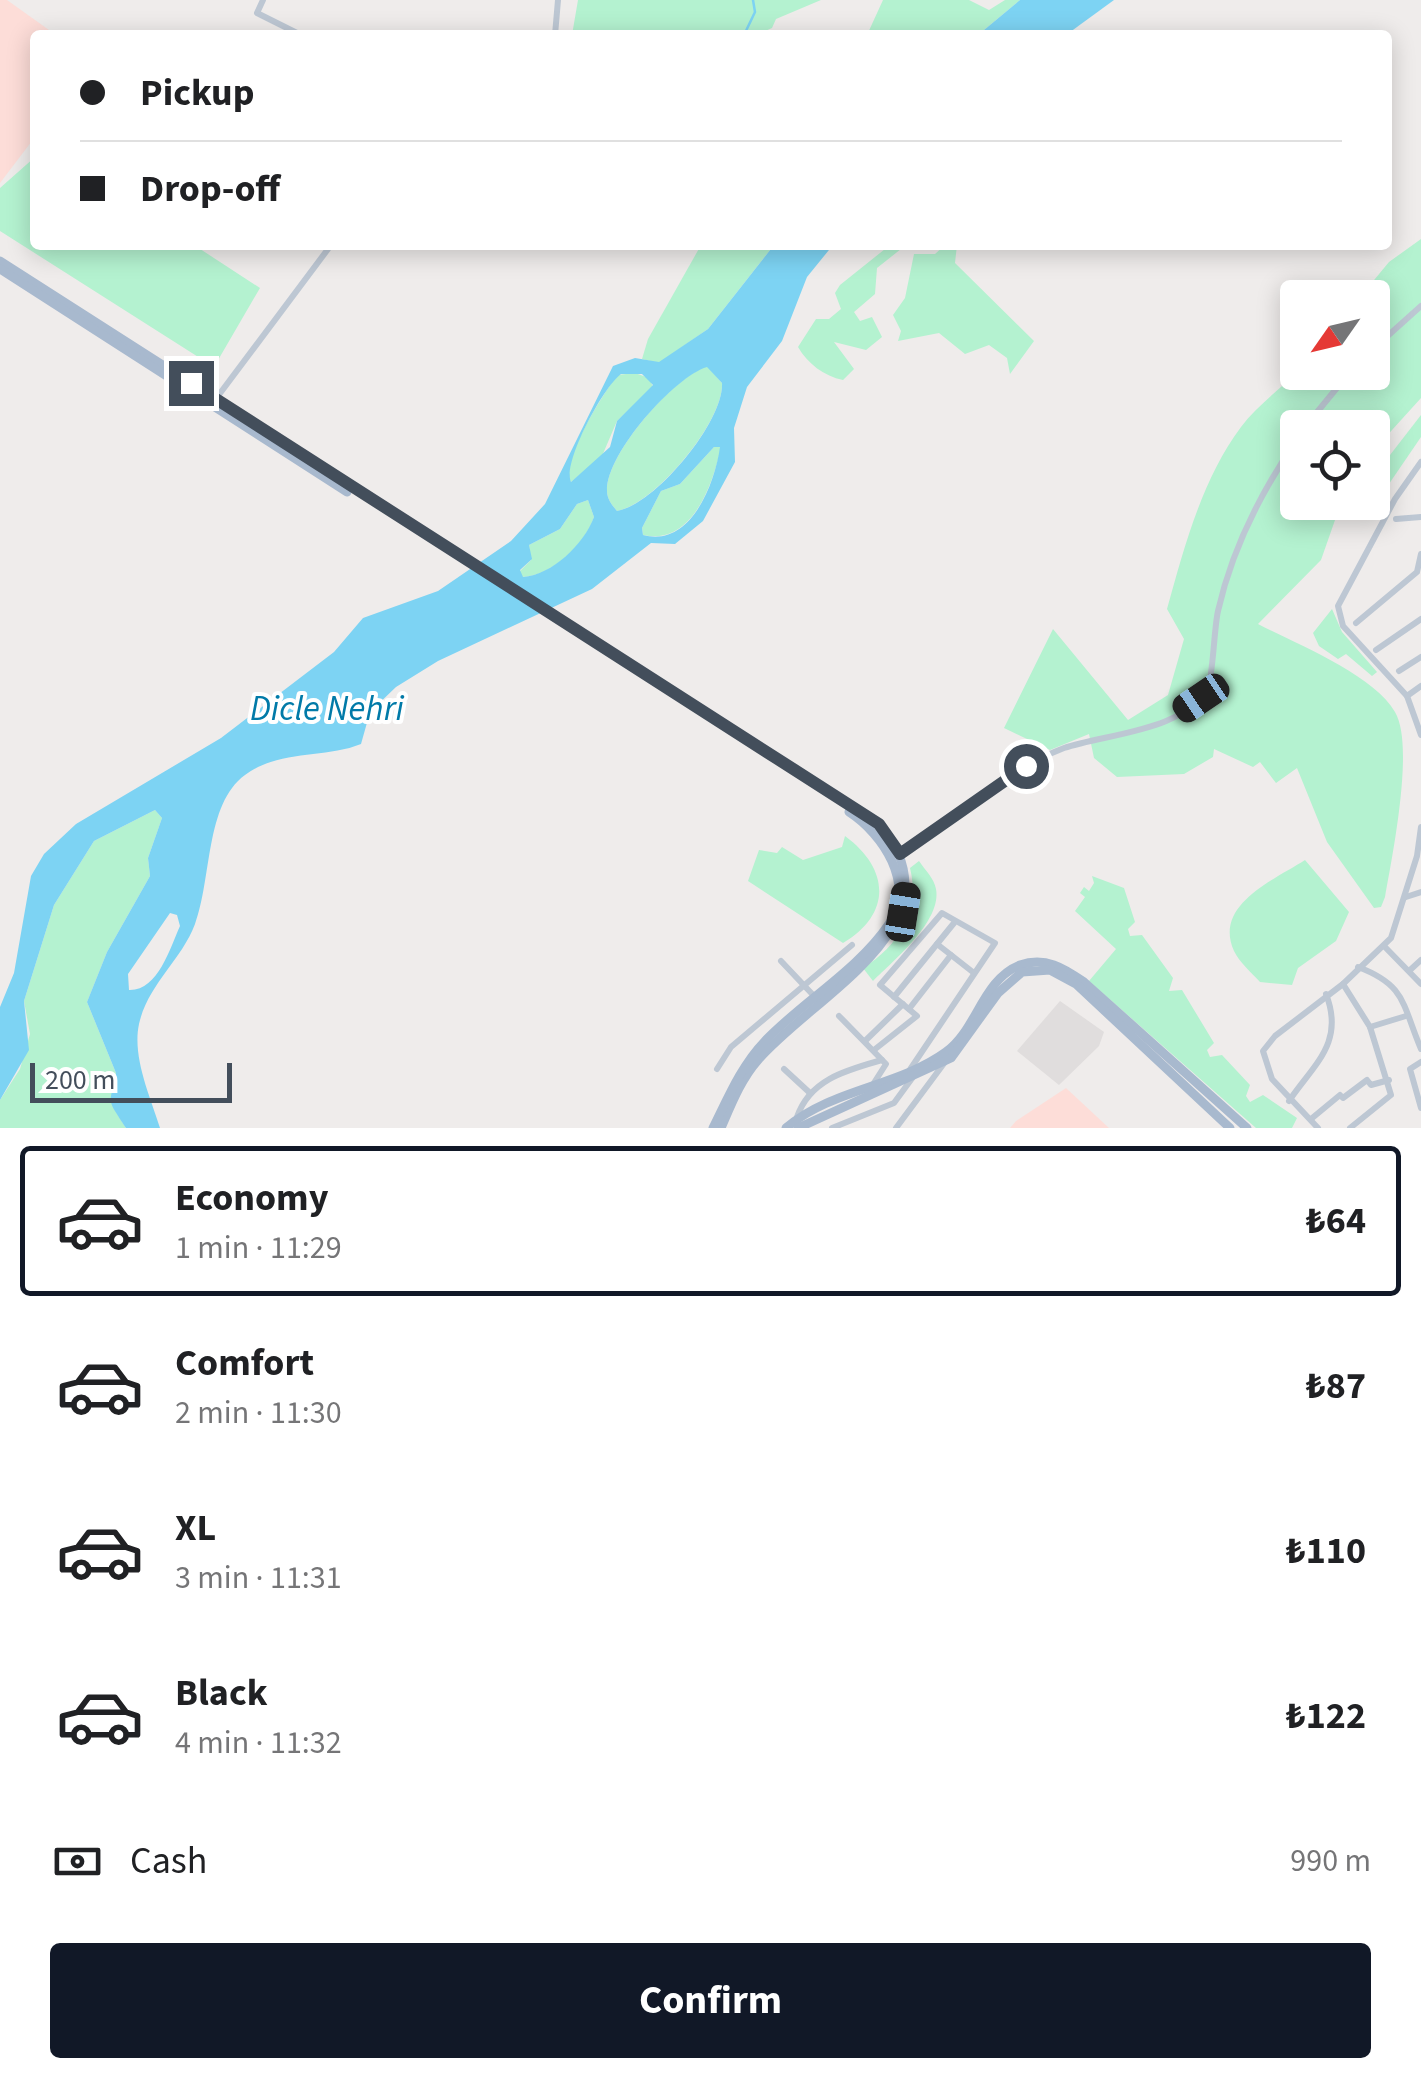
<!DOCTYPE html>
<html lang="en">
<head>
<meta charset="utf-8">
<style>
  body { margin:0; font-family:"Source Sans 3",sans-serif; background:#f6f6f6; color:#202124; height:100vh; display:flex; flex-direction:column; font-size:38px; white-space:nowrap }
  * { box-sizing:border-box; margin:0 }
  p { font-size:32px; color:#757577 }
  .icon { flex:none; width:55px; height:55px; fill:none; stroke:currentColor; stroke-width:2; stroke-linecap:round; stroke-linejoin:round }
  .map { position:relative; height:1128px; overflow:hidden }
  .side { display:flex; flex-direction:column; background:#fff; flex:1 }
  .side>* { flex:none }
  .banner { position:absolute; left:30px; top:30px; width:1362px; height:220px; border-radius:10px; box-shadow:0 5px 25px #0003; display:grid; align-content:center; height:220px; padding:0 50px; background:#fff }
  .needle { width:65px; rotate:236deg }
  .tools { position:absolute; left:1280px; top:280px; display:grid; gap:20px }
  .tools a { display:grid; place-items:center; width:110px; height:110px; border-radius:10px; background:#fff; box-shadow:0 5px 25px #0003; font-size:50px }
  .scale { position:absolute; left:30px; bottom:25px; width:202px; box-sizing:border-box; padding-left:10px; border:5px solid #434e5b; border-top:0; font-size:28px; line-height:35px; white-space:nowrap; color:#434e5b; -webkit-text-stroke:8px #fff; paint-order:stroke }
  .end { position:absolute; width:45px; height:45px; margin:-22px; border:12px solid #434e5b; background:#fff; box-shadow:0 0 0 5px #fff }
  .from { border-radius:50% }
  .car { position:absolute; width:30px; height:60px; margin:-30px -15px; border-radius:12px; box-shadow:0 0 8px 2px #0007; background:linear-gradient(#222 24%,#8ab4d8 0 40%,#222 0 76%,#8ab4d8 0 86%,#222 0) }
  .banner b { display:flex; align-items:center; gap:35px; height:95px; font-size:38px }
  .banner b+b { border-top:2px solid #e0e0e0 }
  .banner i { width:25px; height:25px; background:#202124 }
  ul { padding:18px 0 0; list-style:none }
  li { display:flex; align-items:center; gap:30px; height:150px; margin:0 20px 15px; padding:0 30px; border:5px solid transparent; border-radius:10px }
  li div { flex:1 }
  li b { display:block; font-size:38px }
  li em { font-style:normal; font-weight:700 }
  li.selected { border-color:#111827 }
  li>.icon { width:90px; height:90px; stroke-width:1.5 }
  .pay { display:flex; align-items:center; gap:25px; height:110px; padding:0 50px; font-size:38px }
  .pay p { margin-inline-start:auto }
  .button { display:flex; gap:20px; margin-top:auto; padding:20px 50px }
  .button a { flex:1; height:115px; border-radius:10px; background:#111827; color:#fff; font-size:40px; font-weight:700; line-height:115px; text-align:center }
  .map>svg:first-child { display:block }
  .education { fill:#e0dddd }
  .medical { fill:#fdddd8 }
  .green { fill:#b4f2d0 }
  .water { fill:#7dd3f3; fill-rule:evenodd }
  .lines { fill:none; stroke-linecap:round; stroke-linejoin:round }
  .stream { stroke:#7dd3f3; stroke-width:2.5 }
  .minor { stroke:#bdc7d3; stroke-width:6 }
  .major { stroke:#a8b9ce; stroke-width:9 }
  .route { stroke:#434e5b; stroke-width:12 }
  .labels { text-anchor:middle; stroke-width:8; stroke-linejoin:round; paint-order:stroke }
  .water-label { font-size:35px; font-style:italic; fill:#017aa8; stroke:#fff }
</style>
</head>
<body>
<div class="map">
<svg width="1421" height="1128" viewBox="0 0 1421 1128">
  <rect width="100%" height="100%" fill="#efeceb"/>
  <path class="education" d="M1060 1001 1104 1032 1099 1046 1059 1085 1017 1051Z"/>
  <g class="medical">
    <path d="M0 0H7L56 35H35V137L0 183Z"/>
    <path d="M1066 1088 1109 1128H1010L1016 1121Z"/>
  </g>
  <g class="green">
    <path d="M578 0H821L776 19 772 28 756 35H572Z"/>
    <path d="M883 0H969L989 10 1005 0H1020L978 35H867Z"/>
    <path d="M35 157V245H194L260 288 214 367 0 231V188Z"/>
    <path d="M1421 239V398L1373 451 1372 428H1298V502L1341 503 1321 560 1258 624C1296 644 1373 674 1395 712 1415 745 1392 857 1385 897L1381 907 1374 908 1327 842 1297 768 1276 783 1260 762 1253 767 1214 749 1213 757 1184 774 1117 777 1094 758 1089 734 1050 750 1004 728 1053 629 1128 720 1168 695 1184 639 1167 609C1184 548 1202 479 1241 427 1256 407 1279 390 1297 372H1372V298L1360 297 1389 262Z"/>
    <path d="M701 245H774L708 329 659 363 642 359 648 339Z"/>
    <path d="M890 245H906L877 268 875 294 854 312 860 321 872 317 882 337 866 350 834 342 854 369 843 380C824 376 808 364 798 347L816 319H829L841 309 835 293 840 285Z"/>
    <path d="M945 245H957L955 263 1034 341 1010 374 1007 358 989 345 965 354 939 333 898 341 901 331 893 315 905 298 914 254H935Z"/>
    <path d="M707 366 722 383C724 421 655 504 617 511 612 505 607 499 607 491 606 454 674 377 707 366Z"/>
    <path d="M635 373 649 378 653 387 617 421 602 456 571 482C560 461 603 395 617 375Z"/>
    <path d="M1421 415V437L1378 500 1373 501V477Z"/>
    <path d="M714 447H721C713 484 692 546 643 535L642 528 661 491 680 484Z"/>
    <path d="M588 500 594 517C585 544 552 576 522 577L520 571 531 560 529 545 560 529 577 504Z"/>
    <path d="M1332 609 1342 632 1377 672 1372 676 1346 654 1338 659 1319 646 1313 633Z"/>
    <path d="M155 810 162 818 148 858 150 876 107 952 87 1002 116 1073C111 1103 108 1100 126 1128H0V1100L20 1069 30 1034 24 1001 54 905 94 841Z"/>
    <path d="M845 836C890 869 892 914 843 943L748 881 759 850 777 853 782 847 803 860 842 847Z"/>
    <path d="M1305 860 1349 912 1336 941 1298 968 1292 985 1260 982C1252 973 1239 962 1234 951 1213 905 1274 880 1305 860Z"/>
    <path d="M919 861C925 870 934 878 936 889 942 921 894 960 873 981L863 968C898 946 921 911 910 868Z"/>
    <path d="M1092 876 1124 888 1135 922 1128 929 1130 936 1142 935 1173 978 1169 991 1182 990 1214 1043 1207 1050 1210 1057 1222 1055 1250 1085 1246 1096 1250 1102 1263 1095 1297 1118 1292 1128H1256L1089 981 1116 949 1075 911 1085 897 1080 893 1084 887 1089 891 1094 883Z"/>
  </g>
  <g class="water">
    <path d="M1020 0H1114L1066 35H978Z"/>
    <path d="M774 245H833L807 277 782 341 747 387 734 428 735 462 703 521 675 544 651 543 592 589 438 661 396 687 370 712 361 744C324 759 280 749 245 775 205 804 212 879 195 924 181 961 148 984 139 1024 132 1057 150 1096 160 1128H126C105 1096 110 1106 116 1073L87 1002 107 952 150 876 148 858 162 818 155 810 94 841 54 905 24 1001 29 1050 0 1100V1007L14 973 31 876 44 854 76 824 221 738 334 652 363 618 438 591 511 541 545 504 613 366 635 358 659 362 708 329ZM707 367 722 383C724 421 656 504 617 511 612 505 607 499 607 491 606 454 674 377 707 367ZM621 374H642L653 385 617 421 610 447 571 482C562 463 604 386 621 374ZM714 447H720C715 483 691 548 643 535L642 528 661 491 680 484ZM588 500 594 517C584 544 552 575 523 577L520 570 532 559 529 545 560 529 577 504ZM170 913 177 915 180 926C170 948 158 991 129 990L128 974Z"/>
  </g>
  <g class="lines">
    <path class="stream" d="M744 35 755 12 753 0"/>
    <g class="minor">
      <path d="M263 0 257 13 301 35"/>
      <path d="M555 35 558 0"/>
      <path d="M1372 350 1421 306"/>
      <path d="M215 400 331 245"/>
      <path d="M1304 428 1350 372"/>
      <path d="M1421 462 1395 499 1338 606 1343 626 1407 696 1421 735"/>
      <path d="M1396 519 1421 517"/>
      <path d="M1356 623 1417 572 1421 554"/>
      <path d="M1376 650 1421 619"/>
      <path d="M1399 671 1421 657"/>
      <path d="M1407 696 1421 686"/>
      <path d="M897 855C957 825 1000 772 1064 748 1108 733 1185 732 1208 686 1213 677 1214 628 1218 611 1232 549 1262 490 1298 438"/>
      <path d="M1406 897 1421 892"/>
      <path d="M937 944 974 973"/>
      <path d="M1384 946 1421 984"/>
      <path d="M781 961 814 996"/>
      <path d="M1358 967C1406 985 1402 1004 1421 1049"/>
      <path d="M1409 971 1421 960"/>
      <path d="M1343 984 1370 1027 1391 1095 1350 1128"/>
      <path d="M894 997 954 923"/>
      <path d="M909 1009 951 955"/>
      <path d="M839 1016 886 1064 872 1086"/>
      <path d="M1370 1027 1406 1016"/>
      <path d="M865 1041 903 1004"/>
      <path d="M874 1050 917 1016 880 985 942 913 995 943 909 1071"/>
      <path d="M1421 1062 1410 1069 1421 1108"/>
      <path d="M717 1069 731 1047 852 945"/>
      <path d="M784 1069 810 1093"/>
      <path d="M1289 1101C1314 1064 1345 1043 1326 994"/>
      <path d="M797 1117C810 1079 847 1070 882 1060"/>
      <path d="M1311 1119 1340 1095 1343 1098 1367 1080 1371 1085 1389 1080"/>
      <path d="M832 1128 894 1103 913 1077"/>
      <path d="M896 1128 945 1062"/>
      <path d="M1318 1128 1272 1079 1263 1051 1275 1036 1343 984 1391 938 1417 856 1421 827"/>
    </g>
    <g class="major">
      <path d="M0 261 879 824C965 924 815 994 758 1060 741 1079 731 1105 721 1128"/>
      <path d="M0 269 347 492"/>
      <path d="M713 1128C728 1098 741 1066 765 1041 802 1002 858 970 889 924 916 884 883 834 849 812"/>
      <path d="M786 1128C831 1089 898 1087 946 1052 977 1030 982 980 1020 965 1045 956 1064 968 1084 982L1247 1128"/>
      <path d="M798 1128 951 1058 998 993 1022 972 1050 970 1076 984 1230 1128"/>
    </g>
  </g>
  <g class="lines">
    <path class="route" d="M191 383 879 824 900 854 1026 766"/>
  </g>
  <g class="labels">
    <g class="water-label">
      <text x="327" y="720">Dicle Nehri</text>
    </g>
  </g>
</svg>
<div class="tools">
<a><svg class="needle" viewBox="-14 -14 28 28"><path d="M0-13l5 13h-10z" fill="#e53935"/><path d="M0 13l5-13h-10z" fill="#757577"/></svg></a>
<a><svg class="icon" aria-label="locate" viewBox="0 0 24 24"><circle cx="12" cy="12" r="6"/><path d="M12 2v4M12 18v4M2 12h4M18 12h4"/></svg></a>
</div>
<div class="scale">200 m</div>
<i class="end from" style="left:1026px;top:766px"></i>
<i class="end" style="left:191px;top:383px"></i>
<i class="car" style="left:1201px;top:698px;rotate:236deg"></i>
<i class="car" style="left:903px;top:912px;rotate:9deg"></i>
<div class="banner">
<b><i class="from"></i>Pickup</b>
<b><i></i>Drop-off</b>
</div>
</div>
<section class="side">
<ul>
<li class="selected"><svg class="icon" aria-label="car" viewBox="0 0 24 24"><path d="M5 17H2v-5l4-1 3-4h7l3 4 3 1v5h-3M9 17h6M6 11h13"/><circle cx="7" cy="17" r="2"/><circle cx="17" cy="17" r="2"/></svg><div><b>Economy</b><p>1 min · 11:29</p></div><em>₺64</em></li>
<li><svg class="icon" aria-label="car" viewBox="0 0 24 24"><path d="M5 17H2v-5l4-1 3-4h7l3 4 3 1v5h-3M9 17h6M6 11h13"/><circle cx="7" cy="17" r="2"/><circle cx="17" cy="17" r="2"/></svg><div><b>Comfort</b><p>2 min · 11:30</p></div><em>₺87</em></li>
<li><svg class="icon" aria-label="car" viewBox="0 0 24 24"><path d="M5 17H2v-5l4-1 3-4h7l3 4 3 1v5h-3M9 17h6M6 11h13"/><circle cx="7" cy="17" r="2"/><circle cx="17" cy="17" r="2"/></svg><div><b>XL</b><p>3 min · 11:31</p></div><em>₺110</em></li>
<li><svg class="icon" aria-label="car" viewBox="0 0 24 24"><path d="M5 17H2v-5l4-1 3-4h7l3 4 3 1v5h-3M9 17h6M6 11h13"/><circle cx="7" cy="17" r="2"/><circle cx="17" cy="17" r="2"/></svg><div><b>Black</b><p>4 min · 11:32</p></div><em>₺122</em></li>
</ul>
<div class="pay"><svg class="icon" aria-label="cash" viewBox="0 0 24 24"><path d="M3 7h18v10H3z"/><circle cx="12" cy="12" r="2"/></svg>Cash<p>990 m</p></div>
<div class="button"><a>Confirm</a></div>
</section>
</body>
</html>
